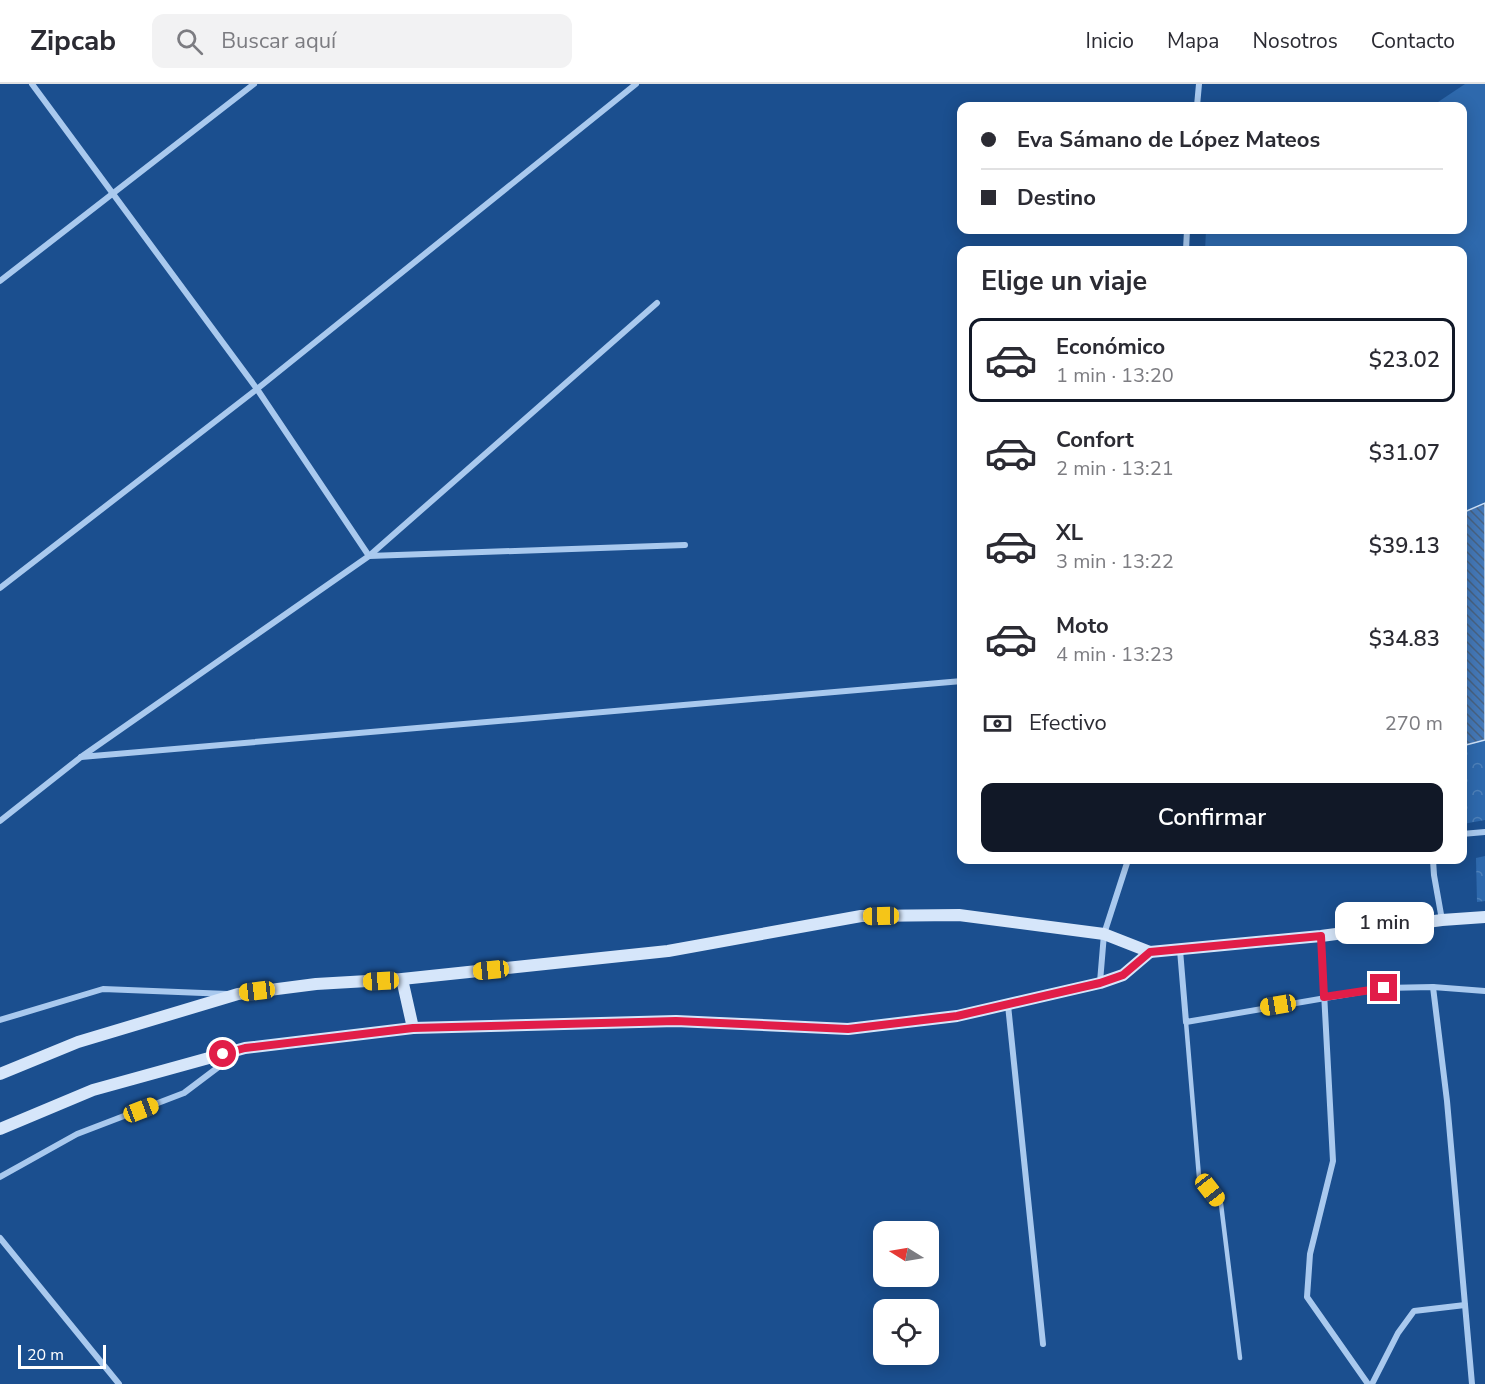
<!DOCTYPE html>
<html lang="es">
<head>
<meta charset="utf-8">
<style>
  body { margin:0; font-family:"Nunito Sans",sans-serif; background:#f2f2f3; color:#2b2b33; height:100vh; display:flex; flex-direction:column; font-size:22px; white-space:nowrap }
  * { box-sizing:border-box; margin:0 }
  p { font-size:20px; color:#7c7c81 }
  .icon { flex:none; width:33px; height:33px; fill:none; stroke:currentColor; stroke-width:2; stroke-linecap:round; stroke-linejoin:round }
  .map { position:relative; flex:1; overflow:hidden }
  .details { position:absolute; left:957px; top:162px; width:510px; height:618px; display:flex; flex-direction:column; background:#fff; border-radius:12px; box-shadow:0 3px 15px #0003 }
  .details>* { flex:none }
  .guide { position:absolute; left:957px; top:18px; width:510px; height:132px; border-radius:12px; box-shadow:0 3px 15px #0003; display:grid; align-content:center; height:132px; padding:0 24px; background:#fff }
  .needle { width:39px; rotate:281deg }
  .controls { position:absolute; left:873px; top:1137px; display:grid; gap:12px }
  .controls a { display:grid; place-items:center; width:66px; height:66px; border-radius:12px; background:#fff; box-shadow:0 3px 15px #0003; font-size:30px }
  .scale { position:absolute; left:18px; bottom:15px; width:88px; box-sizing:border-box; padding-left:6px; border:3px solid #fff; border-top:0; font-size:16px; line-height:21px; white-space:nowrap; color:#fff; -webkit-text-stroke:4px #1b4f8f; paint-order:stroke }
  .end { position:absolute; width:27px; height:27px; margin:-14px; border:8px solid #e11d48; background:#fff; box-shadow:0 0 0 3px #fff }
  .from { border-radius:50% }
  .bubble { position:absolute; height:42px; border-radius:12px; background:#fff; box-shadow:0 3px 15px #0003; font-size:20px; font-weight:600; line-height:42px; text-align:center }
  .car { position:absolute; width:18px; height:36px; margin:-18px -9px; border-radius:8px; box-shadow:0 0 4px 2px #0007; background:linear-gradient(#f5c518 24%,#345 0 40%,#f5c518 0 76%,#345 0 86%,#f5c518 0) }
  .guide b { display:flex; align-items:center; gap:21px; height:57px; font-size:22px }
  .guide b+b { border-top:2px solid #e1e1e2 }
  .guide i { width:15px; height:15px; background:#2b2b33 }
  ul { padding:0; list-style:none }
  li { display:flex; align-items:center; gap:18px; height:84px; margin:0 12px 9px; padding:0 12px; border:3px solid transparent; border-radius:12px }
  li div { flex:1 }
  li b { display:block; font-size:22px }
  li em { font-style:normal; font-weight:600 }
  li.selected { border-color:#111827 }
  li>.icon { width:54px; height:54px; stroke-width:1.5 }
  h2 { padding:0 24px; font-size:27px; line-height:72px }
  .pay { display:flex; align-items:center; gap:15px; height:66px; padding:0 24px; font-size:22px }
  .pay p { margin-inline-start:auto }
  .cta { display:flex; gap:12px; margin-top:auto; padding:12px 24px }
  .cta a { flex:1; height:69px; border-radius:12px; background:#111827; color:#fff; font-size:24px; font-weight:600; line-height:69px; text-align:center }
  header { display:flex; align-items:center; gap:36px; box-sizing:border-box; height:84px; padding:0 30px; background:#fff; border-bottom:2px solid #e1e1e2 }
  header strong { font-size:28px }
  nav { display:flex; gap:33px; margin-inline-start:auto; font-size:21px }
  .search { width:420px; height:54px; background:#f2f2f3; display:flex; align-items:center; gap:15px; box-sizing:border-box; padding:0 21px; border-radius:12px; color:#7c7c81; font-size:22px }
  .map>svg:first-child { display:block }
  .grass { fill:#2e69ad }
  .forest { fill:url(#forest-crowns) }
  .building { fill:url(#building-back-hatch); stroke:#cfe3fa; stroke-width:1.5 }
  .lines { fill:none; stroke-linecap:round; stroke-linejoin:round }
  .service { stroke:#a9c9ee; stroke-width:4.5 }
  .minor { stroke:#a9c9ee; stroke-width:6 }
  .secondary { stroke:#d6e6fa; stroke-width:12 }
  .route { stroke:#e11d48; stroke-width:8 }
</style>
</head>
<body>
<header>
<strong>Zipcab</strong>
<div class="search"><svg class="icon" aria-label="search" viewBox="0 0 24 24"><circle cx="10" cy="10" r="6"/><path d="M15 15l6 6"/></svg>Buscar aquí</div>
<nav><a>Inicio</a><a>Mapa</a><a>Nosotros</a><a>Contacto</a></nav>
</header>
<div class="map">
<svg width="1485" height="1300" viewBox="0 0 1485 1300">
  <defs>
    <pattern id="forest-crowns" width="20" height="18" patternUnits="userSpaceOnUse" patternTransform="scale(1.5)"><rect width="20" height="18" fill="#2e69ad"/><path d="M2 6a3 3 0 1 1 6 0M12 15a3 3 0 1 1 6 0" fill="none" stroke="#4d80b9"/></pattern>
    <pattern id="building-back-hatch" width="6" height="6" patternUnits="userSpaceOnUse" patternTransform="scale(1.5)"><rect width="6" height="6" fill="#4478b7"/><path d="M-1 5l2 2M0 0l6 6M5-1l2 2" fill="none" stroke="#486282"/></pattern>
  </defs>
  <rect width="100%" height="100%" fill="#1b4f8f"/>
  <path class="grass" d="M1465 0H1485V418L1463 429 1462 166H1205L1206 146H1462V22H1432Z"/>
  <g class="forest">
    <path d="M1485 652V736L1463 740 1462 657Z"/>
    <path d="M1485 772V817L1477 818 1476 774Z"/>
  </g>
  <path class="building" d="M1485 419V656L1462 662V429Z"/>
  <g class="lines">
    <path class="service" d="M1186 938 1199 1093 1221 1120 1240 1274"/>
    <g class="minor">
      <path d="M32 0 257 305 369 472 685 461"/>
      <path d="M1197 22 1199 0"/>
      <path d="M1186 166 1187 146"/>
      <path d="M0 197 254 0"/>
      <path d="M0 504 257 305 636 0"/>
      <path d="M81 673 962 597"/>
      <path d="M0 737 81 673 369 472 657 219"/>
      <path d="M1462 750 1485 748"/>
      <path d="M1433 776 1434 791 1442 836"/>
      <path d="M1321 852 1333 1077 1310 1170 1307 1213 1368 1300"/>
      <path d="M1180 866 1186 938 1384 904 1433 903 1485 907"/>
      <path d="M1100 898 1104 850 1128 776"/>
      <path d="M1433 903 1447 1017 1472 1300"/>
      <path d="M1008 921 1043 1260"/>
      <path d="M0 936 103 905 228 910"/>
      <path d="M0 1093 77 1050 184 1009 237 969"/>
      <path d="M0 1154 119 1300"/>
      <path d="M1372 1300 1398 1249 1414 1227 1465 1221"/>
    </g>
    <g class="secondary">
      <path d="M402 895 413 944"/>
      <path d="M0 990 78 958 238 910 316 900 402 895 668 867 861 832 959 831 1104 850 1150 868 1321 852 1442 836 1485 833"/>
      <path d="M0 1045 93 1006 245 964 413 944 676 937 848 945 957 932 1100 899 1123 891 1150 868"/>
    </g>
  </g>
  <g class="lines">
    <path class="route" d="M223 970 245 964 413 944 676 937 848 945 957 932 1100 899 1123 891 1150 868 1321 852 1324 913 1384 904"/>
  </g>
</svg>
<div class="controls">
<a><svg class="needle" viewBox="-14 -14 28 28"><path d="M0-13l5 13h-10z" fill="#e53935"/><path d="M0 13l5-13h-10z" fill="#7c7c81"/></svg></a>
<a><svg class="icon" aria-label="locate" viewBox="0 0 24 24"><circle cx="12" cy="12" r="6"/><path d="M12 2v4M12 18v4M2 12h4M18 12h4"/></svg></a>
</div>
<div class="scale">20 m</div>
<i class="end from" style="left:223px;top:970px"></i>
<i class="end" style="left:1384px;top:904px"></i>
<div class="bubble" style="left:1335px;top:818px;width:99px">1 min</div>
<i class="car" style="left:881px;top:832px;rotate:269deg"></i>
<i class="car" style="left:491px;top:886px;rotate:264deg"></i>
<i class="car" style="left:381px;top:897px;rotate:267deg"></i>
<i class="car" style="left:257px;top:907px;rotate:263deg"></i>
<i class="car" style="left:1278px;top:921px;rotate:260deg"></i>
<i class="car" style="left:141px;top:1026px;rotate:69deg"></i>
<i class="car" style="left:1210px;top:1106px;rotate:142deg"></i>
<div class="guide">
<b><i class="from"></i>Eva Sámano de López Mateos</b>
<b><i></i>Destino</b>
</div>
<section class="details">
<h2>Elige un viaje</h2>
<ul>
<li class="selected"><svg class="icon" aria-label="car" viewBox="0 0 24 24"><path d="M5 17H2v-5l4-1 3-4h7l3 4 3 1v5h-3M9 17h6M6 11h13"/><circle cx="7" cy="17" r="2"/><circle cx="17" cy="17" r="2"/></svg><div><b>Económico</b><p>1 min · 13:20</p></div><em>$23.02</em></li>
<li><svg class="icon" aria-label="car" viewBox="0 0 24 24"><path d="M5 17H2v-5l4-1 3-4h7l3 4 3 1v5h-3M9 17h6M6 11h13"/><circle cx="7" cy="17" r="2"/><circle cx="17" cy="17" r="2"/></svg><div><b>Confort</b><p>2 min · 13:21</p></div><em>$31.07</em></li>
<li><svg class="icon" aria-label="car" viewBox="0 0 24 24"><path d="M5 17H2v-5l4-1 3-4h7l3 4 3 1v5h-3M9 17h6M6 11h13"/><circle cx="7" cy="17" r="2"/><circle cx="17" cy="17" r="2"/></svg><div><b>XL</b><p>3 min · 13:22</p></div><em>$39.13</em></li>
<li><svg class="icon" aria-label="car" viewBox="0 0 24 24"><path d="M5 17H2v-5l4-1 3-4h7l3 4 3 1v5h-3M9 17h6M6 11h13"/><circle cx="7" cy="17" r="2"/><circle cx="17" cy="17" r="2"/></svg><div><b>Moto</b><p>4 min · 13:23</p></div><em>$34.83</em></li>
</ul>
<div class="pay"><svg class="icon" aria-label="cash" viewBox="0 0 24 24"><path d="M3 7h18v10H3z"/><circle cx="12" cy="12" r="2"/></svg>Efectivo<p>270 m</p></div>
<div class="cta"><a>Confirmar</a></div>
</section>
</div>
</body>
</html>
